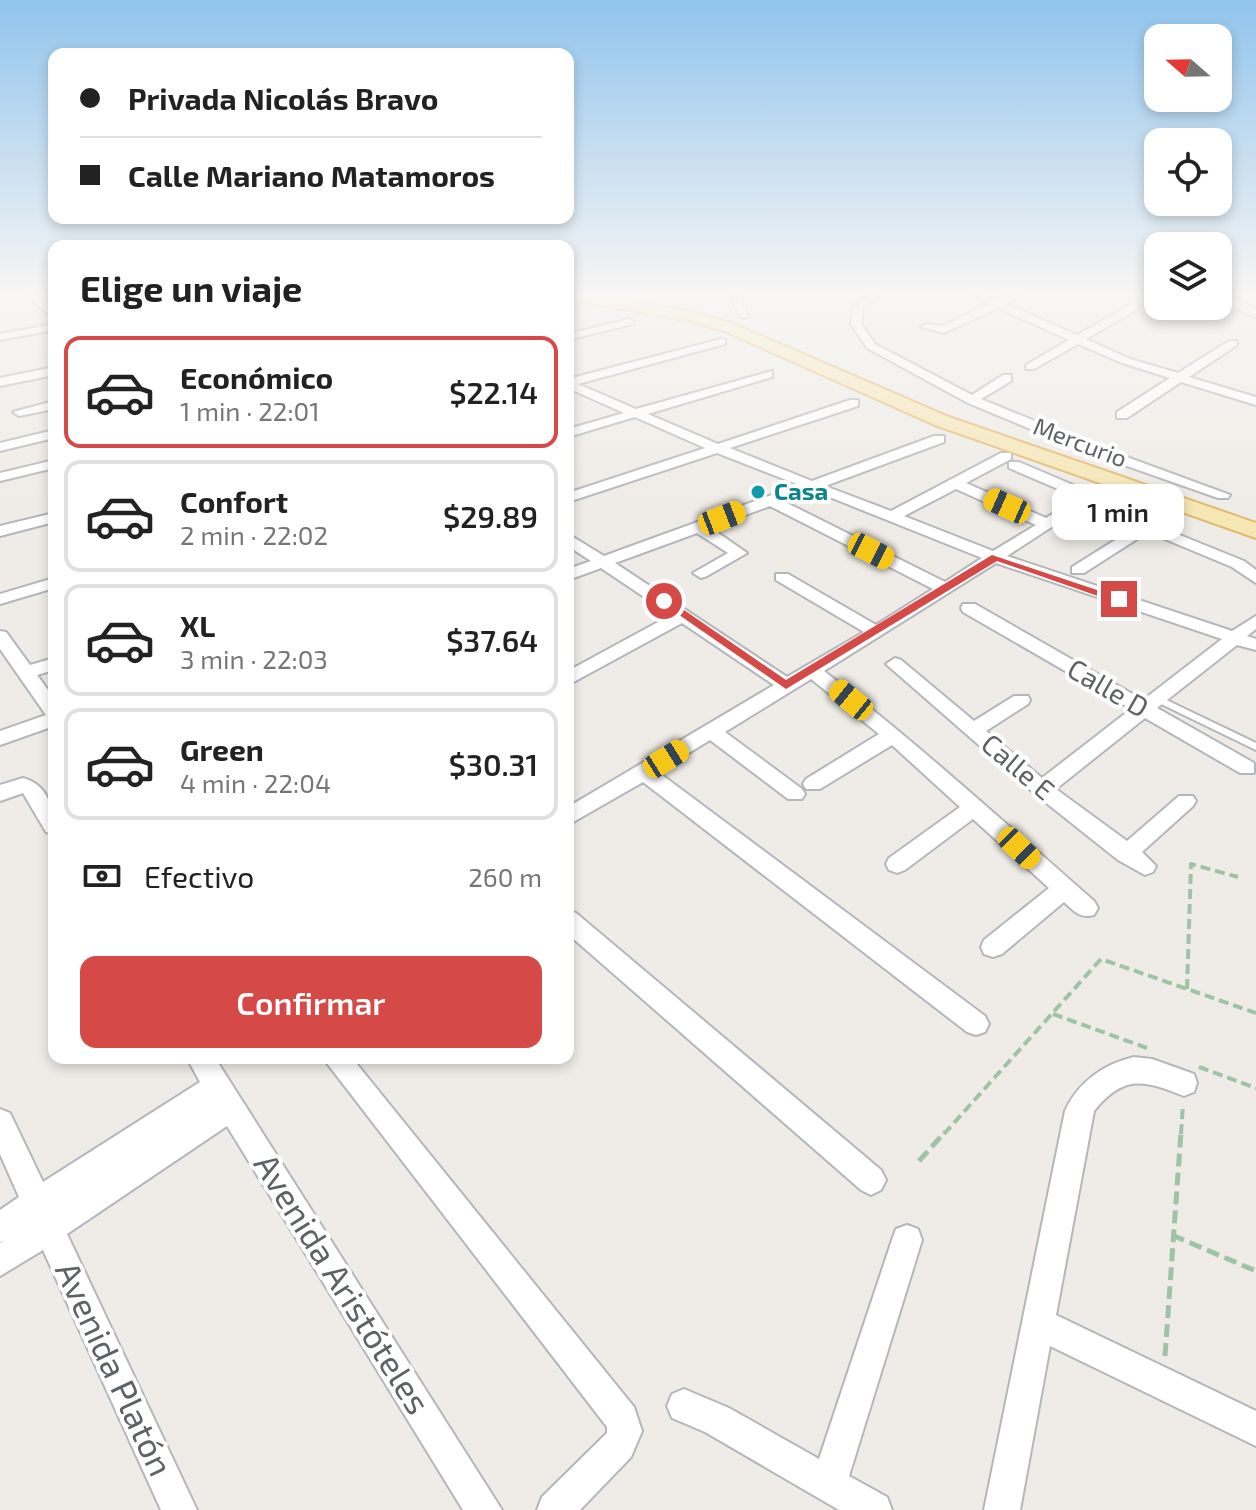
<!DOCTYPE html>
<html lang="es">
<head>
<meta charset="utf-8">
<style>
  body { margin:0; font-family:"Exo 2",sans-serif; background:#f2f2f2; color:#222; height:100vh; display:flex; flex-direction:column; font-size:30px; white-space:nowrap }
  * { box-sizing:border-box; margin:0 }
  p { font-size:26px; color:#767676 }
  .icon { flex:none; width:44px; height:44px; fill:none; stroke:currentColor; stroke-width:2; stroke-linecap:round; stroke-linejoin:round }
  .map { position:relative; flex:1; overflow:hidden }
  .details { position:absolute; left:48px; top:240px; width:526px; height:824px; display:flex; flex-direction:column; background:#fff; border-radius:16px; box-shadow:0 4px 12px #0003 }
  .details>* { flex:none }
  .guide { position:absolute; left:48px; top:48px; width:526px; height:176px; border-radius:16px; box-shadow:0 4px 12px #0003; display:grid; align-content:center; height:176px; padding:0 32px; background:#fff }
  .needle { width:52px; rotate:290deg }
  .buttons { position:absolute; left:1144px; top:24px; display:grid; gap:16px }
  .buttons a { display:grid; place-items:center; width:88px; height:88px; border-radius:16px; background:#fff; box-shadow:0 4px 12px #0003; font-size:40px }
  .end { position:absolute; width:36px; height:36px; margin:-18px; border:10px solid #d54947; background:#fff; box-shadow:0 0 0 4px #fff }
  .from { border-radius:50% }
  .bubble { position:absolute; height:56px; border-radius:16px; background:#fff; box-shadow:0 4px 12px #0003; font-size:26px; font-weight:600; line-height:56px; text-align:center }
  .car { position:absolute; width:24px; height:48px; margin:-24px -12px; border-radius:10px; box-shadow:0 0 6px 2px #0007; background:linear-gradient(#f5c518 24%,#345 0 40%,#f5c518 0 76%,#345 0 86%,#f5c518 0) }
  .guide b { display:flex; align-items:center; gap:28px; height:76px; font-size:30px }
  .guide b+b { border-top:2px solid #e0e0e0 }
  .guide i { width:20px; height:20px; background:#222 }
  ul { padding:0; list-style:none }
  li { display:flex; align-items:center; gap:24px; height:112px; margin:0 16px 12px; padding:0 16px; border:4px solid #e0e0e0; border-radius:16px }
  li div { flex:1 }
  li b { display:block; font-size:30px }
  li em { font-style:normal; font-weight:600 }
  li.on { border-color:#d54947 }
  li>.icon { width:72px; height:72px; stroke-width:1.5 }
  h2 { padding:0 32px; font-size:36px; line-height:96px }
  .pay { display:flex; align-items:center; gap:20px; height:88px; padding:0 32px; font-size:30px }
  .pay p { margin-inline-start:auto }
  .action { display:flex; gap:16px; margin-top:auto; padding:16px 32px }
  .action a { flex:1; height:92px; border-radius:16px; background:#d54947; color:#fff; font-size:32px; font-weight:600; line-height:92px; text-align:center }
  .map>svg:first-child { display:block }
  .lines { fill:none; stroke-linecap:round; stroke-linejoin:round }
  .lane-casing { stroke:#b4b7ba; stroke-width:4 }
  .street-casing { stroke:#b4b7ba; stroke-width:4 }
  .secondary-casing { stroke:#b3b6b9; stroke-width:4 }
  .primary-casing { stroke:#e1ba6e; stroke-width:4 }
  .path-far1 { stroke:#a0c3a8; stroke-width:4; stroke-dasharray:10 5; stroke-linecap:butt }
  .path { stroke:#a0c3a8; stroke-width:5; stroke-dasharray:13 6; stroke-linecap:butt }
  .lane { fill:#fff; fill-rule:evenodd }
  .street { fill:#fff; fill-rule:evenodd }
  .secondary { fill:#fff; fill-rule:evenodd }
  .primary { fill:#f6e7b5; fill-rule:evenodd }
  .route { fill:#d54947 }
  .culture-dot { fill:#0f9aa8; stroke:#fff; stroke-width:3 }
  .labels { text-anchor:middle; stroke-width:8; stroke-linejoin:round; paint-order:stroke }
  .far-street-label { font-size:24px; fill:#5e6265; stroke:#fff }
  .far-culture-label { font-size:24px; font-weight:bold; fill:#0d838f; stroke:#fff; text-anchor:start }
  .street-label { font-size:28px; fill:#5e6265; stroke:#fff }
  .near-street-label { font-size:34px; fill:#5e6265; stroke:#fff }
</style>
</head>
<body>
<div class="map">
<svg width="1256" height="1510" viewBox="0 0 1256 1510">
  <rect width="100%" height="100%" fill="#efece7"/>
  <g class="lines">
    <g class="lane-casing">
      <path id="lane" d="M1156 695 1256 743V750L1153 700 1151 698 1153 696Z"/>
    </g>
    <g class="street-casing">
      <g id="street">
        <path d="M28 296H39L54 308V313H47Z"/>
        <path d="M730 296H740L748 317H740Z"/>
        <path d="M868 296H880L863 307 861 324 875 344 972 395 1003 375H1011V381L981 399 1086 442 1230 495 1228 498H1218L1076 448 968 403 867 348 851 324 853 306Z"/>
        <path d="M974 296H987L998 300 1007 296H1020L1006 304 1077 335 1129 306V300H1137L1138 309 1086 339 1130 359 1178 373 1229 341H1237V345L1189 377 1256 397V405L1181 382 1127 418H1117V412L1170 378 1122 363 1078 344 1034 369H1026V365L1069 340 998 308 944 333 921 327 926 324 943 326 989 304Z"/>
        <path d="M568 306 574 307 575 309 568 312Z"/>
        <path d="M629 319 634 322 633 324 568 340V334Z"/>
        <path d="M54 324V330L0 340V334Z"/>
        <path d="M721 339 725 340V344L578 384 636 409 772 371V377L648 414 718 444 850 400H858V406L730 448 812 481 934 436H944V442L825 486 891 511 1001 453H1011V459L966 483 1046 518 1079 498 1009 468V462H1019L1099 496 1007 556 1232 631 1256 616V629L1247 636 1256 639V650L1237 645 1157 708 1254 763V773H1240L1145 718 1056 789 1127 841 1179 796H1193L1196 801 1193 806 1142 852 1156 866 1153 872 1145 875 1118 860 1035 794 886 664 895 658 901 660 974 721 1014 696H1028L1030 700 1028 704 986 731 1042 778 1131 709 963 612 961 608 963 604H975L1143 700 1222 639 996 563 824 671C918 744 1005 823 1094 901L1098 908 1094 915C1080 919 1074 911 1064 902L1002 954 993 957 984 954 981 947 984 940 1049 888 973 819 905 870 897 873 889 870 886 864 889 858 960 807 892 745 820 789H806L803 784 806 779 879 734 811 679 725 732 802 789 805 794 802 799H788L710 740 658 772 985 1016 989 1024 985 1032 976 1035 967 1032 643 782 568 825V807L774 685 682 623 568 685V671L671 615 601 568 568 580V569L591 561 568 546V534L604 556 799 485 717 453 568 502V493L705 448 635 417 568 437V429L624 413 568 388V379ZM956 489 1036 525 993 551 904 516ZM812 490 982 558 945 582 783 501ZM770 506 933 589 876 625 788 574H776V580L864 632 787 677 615 563 697 533 728 553 693 573 701 578 707 576 747 553 711 528Z"/>
        <path d="M54 367V375L0 386V378Z"/>
        <path d="M54 401V409L19 416 13 412Z"/>
        <path d="M54 430V438L0 451V443Z"/>
        <path d="M54 460V468L0 481V473Z"/>
        <path d="M1103 504 1244 561 1256 570V583L1232 567 1148 532 1084 573H1072V567L1136 527 1098 511 1096 508Z"/>
        <path d="M54 513V522L0 536V526Z"/>
        <path d="M54 578V588L0 604V594Z"/>
        <path d="M0 631 6 632 30 665 54 658V670L37 675 54 698V726L0 745V731L46 715 0 649Z"/>
        <path d="M23 778C49 785 54 810 54 834L46 832 23 793 0 801V785Z"/>
        <path d="M568 910 576 913 881 1170 886 1180 881 1190 871 1195 861 1190 568 934Z"/>
        <path d="M1134 1057 1152 1059 1194 1074 1197 1083 1194 1092 1184 1096C1144 1080 1124 1074 1094 1111L1056 1315 1256 1411V1446L1050 1346 1020 1510H984L1065 1111C1078 1082 1104 1064 1134 1057Z"/>
        <path d="M187 1058H215L502 1510H463L227 1126 67 1234 197 1510H161L43 1250 0 1276V1243L4 1240 0 1242V1210L19 1197 0 1154V1109L10 1113 43 1182 200 1082Z"/>
        <path d="M323 1058H352L634 1407 642 1431 631 1457 580 1510H537L542 1497 607 1433V1427Z"/>
        <path d="M907 1225 918 1229 922 1240 849 1476 887 1497 892 1510H839L705 1432 672 1418 667 1406 672 1394 684 1389 729 1408 819 1459 892 1240 896 1229Z"/>
      </g>
    </g>
    <g class="secondary-casing">
      <path id="secondary" d="M1218 296H1228L1256 308V317L1218 302Z"/>
    </g>
    <g class="primary-casing">
      <path id="primary" d="M568 296H601L693 312 736 325 949 417 1256 523V538L935 425 724 331 691 321 575 301Z"/>
    </g>
    <g class="path-far1">
      <path d="M1187 989 1191 864 1238 877"/>
      <path d="M1053 1014 1147 1048"/>
      <path d="M1199 1067 1256 1088"/>
      <path d="M944 1134 1101 959 1256 1013"/>
      <path d="M1181 1134 1183 1104"/>
    </g>
    <g class="path">
      <path d="M919 1161 945 1132"/>
      <path d="M1172 1235 1256 1271"/>
      <path d="M1165 1356 1181 1132"/>
    </g>
    <use href="#lane" class="lane"/>
    <use href="#street" class="street"/>
    <use href="#secondary" class="secondary"/>
    <use href="#primary" class="primary"/>
  </g>
  <linearGradient id="sky" x2="0" y2="1"><stop stop-color="#91c4ed"/><stop offset="0.58" stop-color="#f8f6f4"/><stop offset="1" stop-color="#f8f6f4" stop-opacity="0"/></linearGradient>
  <rect width="1256" height="507" fill="url(#sky)"/>
  <path class="route" d="M992 555 1124 599 1115 602 997 561 786 689 659 601 668 599 786 680Z"/>
  <circle class="culture-dot" cx="758" cy="492" r="8"/>
  <g class="labels">
    <g class="far-street-label">
      <text transform="translate(1080 443) rotate(21)" y="8">Mercurio</text>
    </g>
    <g class="far-culture-label">
      <text x="774" y="500">Casa</text>
    </g>
    <g class="street-label">
      <text transform="translate(1108 688) rotate(30)" y="10">Calle D</text>
      <text transform="translate(1018 767) rotate(40)" y="10">Calle E</text>
    </g>
    <g class="near-street-label">
      <text transform="translate(342 1284) rotate(58)" y="12">Avenida Aristóteles</text>
      <text transform="translate(114 1369) rotate(65)" y="12">Avenida Platón</text>
    </g>
  </g>
</svg>
<div class="buttons">
<a><svg class="needle" viewBox="-14 -14 28 28"><path d="M0-13l5 13h-10z" fill="#e53935"/><path d="M0 13l5-13h-10z" fill="#767676"/></svg></a>
<a><svg class="icon" aria-label="locate" viewBox="0 0 24 24"><circle cx="12" cy="12" r="6"/><path d="M12 2v4M12 18v4M2 12h4M18 12h4"/></svg></a>
<a><svg class="icon" aria-label="layers" viewBox="0 0 24 24"><path d="M12 4l9 5-9 5-9-5zM3 14l9 5 9-5"/></svg></a>
</div>
<i class="end from" style="left:664px;top:601px"></i>
<i class="end" style="left:1119px;top:599px"></i>
<div class="bubble" style="left:1052px;top:484px;width:132px">1 min</div>
<i class="car" style="left:1007px;top:506px;rotate:294deg"></i>
<i class="car" style="left:722px;top:518px;rotate:69deg"></i>
<i class="car" style="left:871px;top:551px;rotate:117deg"></i>
<i class="car" style="left:851px;top:700px;rotate:309deg"></i>
<i class="car" style="left:666px;top:759px;rotate:58deg"></i>
<i class="car" style="left:1019px;top:848px;rotate:134deg"></i>
<div class="guide">
<b><i class="from"></i>Privada Nicolás Bravo</b>
<b><i></i>Calle Mariano Matamoros</b>
</div>
<section class="details">
<h2>Elige un viaje</h2>
<ul>
<li class="on"><svg class="icon" aria-label="car" viewBox="0 0 24 24"><path d="M5 17H2v-5l4-1 3-4h7l3 4 3 1v5h-3M9 17h6M6 11h13"/><circle cx="7" cy="17" r="2"/><circle cx="17" cy="17" r="2"/></svg><div><b>Económico</b><p>1 min · 22:01</p></div><em>$22.14</em></li>
<li><svg class="icon" aria-label="car" viewBox="0 0 24 24"><path d="M5 17H2v-5l4-1 3-4h7l3 4 3 1v5h-3M9 17h6M6 11h13"/><circle cx="7" cy="17" r="2"/><circle cx="17" cy="17" r="2"/></svg><div><b>Confort</b><p>2 min · 22:02</p></div><em>$29.89</em></li>
<li><svg class="icon" aria-label="car" viewBox="0 0 24 24"><path d="M5 17H2v-5l4-1 3-4h7l3 4 3 1v5h-3M9 17h6M6 11h13"/><circle cx="7" cy="17" r="2"/><circle cx="17" cy="17" r="2"/></svg><div><b>XL</b><p>3 min · 22:03</p></div><em>$37.64</em></li>
<li><svg class="icon" aria-label="car" viewBox="0 0 24 24"><path d="M5 17H2v-5l4-1 3-4h7l3 4 3 1v5h-3M9 17h6M6 11h13"/><circle cx="7" cy="17" r="2"/><circle cx="17" cy="17" r="2"/></svg><div><b>Green</b><p>4 min · 22:04</p></div><em>$30.31</em></li>
</ul>
<div class="pay"><svg class="icon" aria-label="cash" viewBox="0 0 24 24"><path d="M3 7h18v10H3z"/><circle cx="12" cy="12" r="2"/></svg>Efectivo<p>260 m</p></div>
<div class="action"><a>Confirmar</a></div>
</section>
</div>
</body>
</html>
